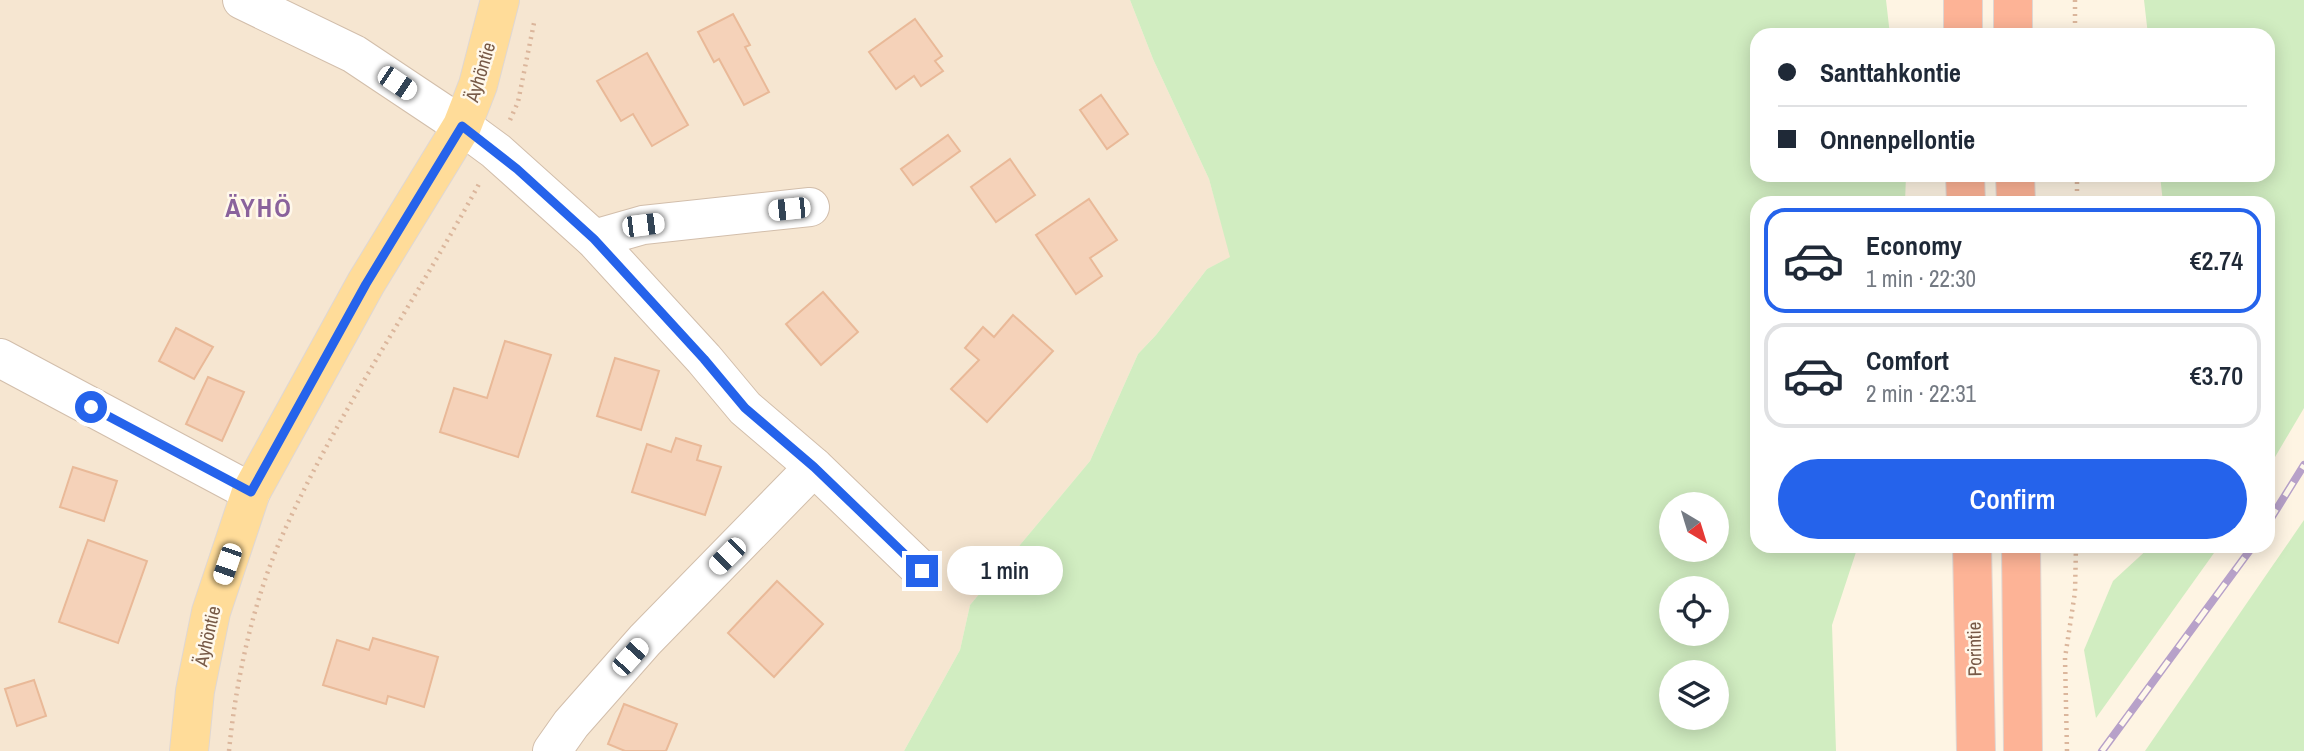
<!DOCTYPE html>
<html lang="en">
<head>
<meta charset="utf-8">
<style>
  body { margin:0; font-family:"Archivo Narrow",sans-serif; background:#f2f2f3; color:#1f2937; height:100vh; display:flex; flex-direction:column; font-size:26px; white-space:nowrap }
  * { box-sizing:border-box; margin:0 }
  p { font-size:23px; color:#747a83 }
  .icon { flex:none; width:38px; height:38px; fill:none; stroke:currentColor; stroke-width:2; stroke-linecap:round; stroke-linejoin:round }
  .map { position:relative; flex:1; overflow:hidden }
  .drawer { position:absolute; left:1750px; top:196px; width:525px; height:357px; display:flex; flex-direction:column; background:#fff; border-radius:21px; box-shadow:0 4px 18px #0003 }
  .drawer>* { flex:none }
  .guide { position:absolute; left:1750px; top:28px; width:525px; height:154px; border-radius:21px; box-shadow:0 4px 18px #0003; display:grid; align-content:center; height:154px; padding:0 28px; background:#fff }
  .needle { width:46px; rotate:142deg }
  .fabs { position:absolute; left:1659px; top:492px; display:grid; gap:14px }
  .fabs a { display:grid; place-items:center; width:70px; height:70px; border-radius:50%; background:#fff; box-shadow:0 4px 18px #0003; font-size:35px }
  .end { position:absolute; width:32px; height:32px; margin:-16px; border:9px solid #2563eb; background:#fff; box-shadow:0 0 0 4px #fff }
  .from { border-radius:50% }
  .bubble { position:absolute; height:49px; border-radius:24px; background:#fff; box-shadow:0 4px 18px #0003; font-size:23px; font-weight:600; line-height:49px; text-align:center }
  .car { position:absolute; width:21px; height:42px; margin:-21px -10px; border-radius:9px; box-shadow:0 0 5px 2px #0007; background:linear-gradient(#fff 24%,#345 0 40%,#fff 0 76%,#345 0 86%,#fff 0) }
  .guide b { display:flex; align-items:center; gap:24px; height:66px; font-size:26px }
  .guide b+b { border-top:2px solid #e0e1e3 }
  .guide i { width:18px; height:18px; background:#1f2937 }
  ul { padding:12px 0 0; list-style:none }
  li { display:flex; align-items:center; gap:21px; height:105px; margin:0 14px 10px; padding:0 14px; border:4px solid #e0e1e3; border-radius:21px }
  li div { flex:1 }
  li b { display:block; font-size:26px }
  li em { font-style:normal; font-weight:600 }
  li.current { border-color:#2563eb }
  li>.icon { width:63px; height:63px; stroke-width:1.5 }
  .cta { display:flex; gap:14px; margin-top:auto; padding:14px 28px }
  .cta a { flex:1; height:80px; border-radius:42px; background:#2563eb; color:#fff; font-size:28px; font-weight:600; line-height:80px; text-align:center }
  .map>svg:first-child { display:block }
  .residential { fill:#f6e6d1 }
  .green { fill:#d1edc1; fill-rule:evenodd }
  .building { fill:#f5d2b9; stroke:#e9b998; stroke-width:2 }
  .lines { fill:none; stroke-linecap:round; stroke-linejoin:round }
  .minor-casing { stroke:#d2beab; stroke-width:40 }
  .major-casing { stroke:#dfd7d3; stroke-width:40 }
  .highway-casing { stroke:#dfd7d3; stroke-width:40 }
  .path { stroke:#dbb69c; stroke-width:4.5; stroke-dasharray:2 5; stroke-linecap:butt }
  .minor { stroke:#fff; stroke-width:38 }
  .major { stroke:#ffdc99; stroke-width:38 }
  .highway { stroke:#fdb396; stroke-width:38 }
  .rail-casing { stroke:#b7a1c9; stroke-width:8 }
  .rail { stroke:#fff8eb; stroke-width:5; stroke-dasharray:16; stroke-linecap:butt }
  .route { stroke:#2563eb; stroke-width:9 }
  .labels { text-anchor:middle; stroke-width:5; stroke-linejoin:round; paint-order:stroke }
  .street-label { font-size:19px; fill:#785a47; stroke:#fff8eb }
  .district-label { font-size:26px; font-weight:bold; letter-spacing:2px; fill:#8a629c; stroke:#fff8eb }
</style>
</head>
<body>
<div class="map">
<svg width="2304" height="751" viewBox="0 0 2304 751">
  <rect width="100%" height="100%" fill="#fef4e3"/>
  <path class="residential" d="M0 0H1130L1153 59 1209 179 1231 257 1207 269 1156 335 1138 354 1090 461 970 605 960 650 904 751H0Z"/>
  <g class="green">
    <path d="M1130 0H1886L1890 35H1757V175H1906L1905 203H1757V546H1858L1832 625 1836 751H904L960 650 970 605 1090 461 1138 354 1156 335 1207 269 1230 257 1209 179 1153 59ZM1671 504H1717V550H1671ZM1671 588H1717V634H1671ZM1671 672H1717V718H1671Z"/>
    <path d="M2144 0H2304V408L2268 469V203H2163L2160 175H2268V35H2148Z"/>
    <path d="M2304 520V751H2145Z"/>
    <path d="M2151 546H2219L2096 718 2084 650 2113 581Z"/>
  </g>
  <g class="building">
    <path d="M733 14 750 45 745 47 769 92 744 105 719 59 714 62 698 32Z"/>
    <path d="M915 19 942 56 935 61 943 71 921 86 914 76 896 89 869 52Z"/>
    <path d="M647 53 688 125 652 146 633 114 621 121 597 81Z"/>
    <path d="M1101 95 1128 134 1107 149 1080 110Z"/>
    <path d="M948 135 960 151 913 185 901 169Z"/>
    <path d="M1010 159 1035 195 996 222 971 187Z"/>
    <path d="M1089 199 1117 240 1090 258 1102 276 1076 294 1036 235Z"/>
    <path d="M823 292 858 332 821 365 786 324Z"/>
    <path d="M1013 315 1053 351 987 422 951 389 979 360 965 348 983 327 994 337Z"/>
    <path d="M176 328 213 347 194 379 159 361Z"/>
    <path d="M505 341 551 355 518 457 440 432 454 388 487 398Z"/>
    <path d="M615 358 659 371 641 430 597 416Z"/>
    <path d="M208 377 244 392 222 441 186 424Z"/>
    <path d="M676 438 701 446 697 460 721 467 705 515 632 492 647 444 671 452Z"/>
    <path d="M73 467 117 481 104 521 60 507Z"/>
    <path d="M88 540 147 561 118 643 59 622Z"/>
    <path d="M777 581 823 624 774 677 728 633Z"/>
    <path d="M373 638 438 657 424 707 388 696 386 704 323 685 337 640 369 650Z"/>
    <path d="M34 680 46 716 17 726 5 689Z"/>
    <path d="M624 704 677 724 666 751H625L608 744Z"/>
  </g>
  <g class="lines">
    <g class="minor-casing">
      <g id="minor">
        <path d="M242 0 354 54 462 126 496 151 594 239 704 359 745 408 814 467 922 571"/>
        <path d="M594 239 643 225 810 207"/>
        <path d="M0 358 251 492"/>
        <path d="M552 751 571 724 645 640 814 467"/>
      </g>
    </g>
    <g class="major-casing">
      <path id="major" d="M189 751 195 691 211 612 251 492 366 283 462 126 478 85 500 0"/>
    </g>
    <g class="highway-casing">
      <g id="highway">
        <path d="M1963 0V35"/>
        <path d="M2013 0V35"/>
        <path d="M1965 175 1966 203"/>
        <path d="M2015 175 2016 203"/>
        <path d="M1972 546 1976 751"/>
        <path d="M2021 546 2023 751"/>
      </g>
    </g>
    <g class="path">
      <path d="M2075 0V35"/>
      <path d="M510 120 518 102 534 23"/>
      <path d="M2077 175V203"/>
      <path d="M229 751C236 679 253 602 282 536 337 413 415 302 479 184"/>
      <path d="M2067 751 2065 658 2075 592 2076 546"/>
    </g>
    <use href="#minor" class="minor"/>
    <use href="#major" class="major"/>
    <use href="#highway" class="highway"/>
    <g class="rail-casing">
      <g id="rail">
        <path d="M2268 523 2304 465"/>
        <path d="M2102 751 2253 546"/>
      </g>
    </g>
    <use href="#rail" class="rail"/>
  </g>
  <g class="lines">
    <path class="route" d="M91 407 251 492 366 284 462 126 517 169 594 239 704 359 745 408 814 467 922 571"/>
  </g>
  <g class="labels">
    <g class="street-label">
      <text transform="translate(480 72) rotate(-73)" y="7">Äyhöntie</text>
      <text transform="translate(207 636) rotate(-77)" y="7">Äyhöntie</text>
      <text transform="translate(1974 649) rotate(-91)" y="7">Porintie</text>
    </g>
    <g class="district-label">
      <text x="259" y="217">ÄYHÖ</text>
    </g>
  </g>
</svg>
<div class="fabs">
<a><svg class="needle" viewBox="-14 -14 28 28"><path d="M0-13l5 13h-10z" fill="#e53935"/><path d="M0 13l5-13h-10z" fill="#747a83"/></svg></a>
<a><svg class="icon" aria-label="locate" viewBox="0 0 24 24"><circle cx="12" cy="12" r="6"/><path d="M12 2v4M12 18v4M2 12h4M18 12h4"/></svg></a>
<a><svg class="icon" aria-label="layers" viewBox="0 0 24 24"><path d="M12 4l9 5-9 5-9-5zM3 14l9 5 9-5"/></svg></a>
</div>
<i class="end from" style="left:91px;top:407px"></i>
<i class="end" style="left:922px;top:571px"></i>
<div class="bubble" style="left:947px;top:546px;width:116px">1 min</div>
<i class="car" style="left:397px;top:83px;rotate:124deg"></i>
<i class="car" style="left:789px;top:209px;rotate:264deg"></i>
<i class="car" style="left:643px;top:225px;rotate:83deg"></i>
<i class="car" style="left:727px;top:556px;rotate:225deg"></i>
<i class="car" style="left:227px;top:564px;rotate:199deg"></i>
<i class="car" style="left:630px;top:657px;rotate:42deg"></i>
<div class="guide">
<b><i class="from"></i>Santtahkontie</b>
<b><i></i>Onnenpellontie</b>
</div>
<section class="drawer">
<ul>
<li class="current"><svg class="icon" aria-label="car" viewBox="0 0 24 24"><path d="M5 17H2v-5l4-1 3-4h7l3 4 3 1v5h-3M9 17h6M6 11h13"/><circle cx="7" cy="17" r="2"/><circle cx="17" cy="17" r="2"/></svg><div><b>Economy</b><p>1 min · 22:30</p></div><em>€2.74</em></li>
<li><svg class="icon" aria-label="car" viewBox="0 0 24 24"><path d="M5 17H2v-5l4-1 3-4h7l3 4 3 1v5h-3M9 17h6M6 11h13"/><circle cx="7" cy="17" r="2"/><circle cx="17" cy="17" r="2"/></svg><div><b>Comfort</b><p>2 min · 22:31</p></div><em>€3.70</em></li>
</ul>
<div class="cta"><a>Confirm</a></div>
</section>
</div>
</body>
</html>
